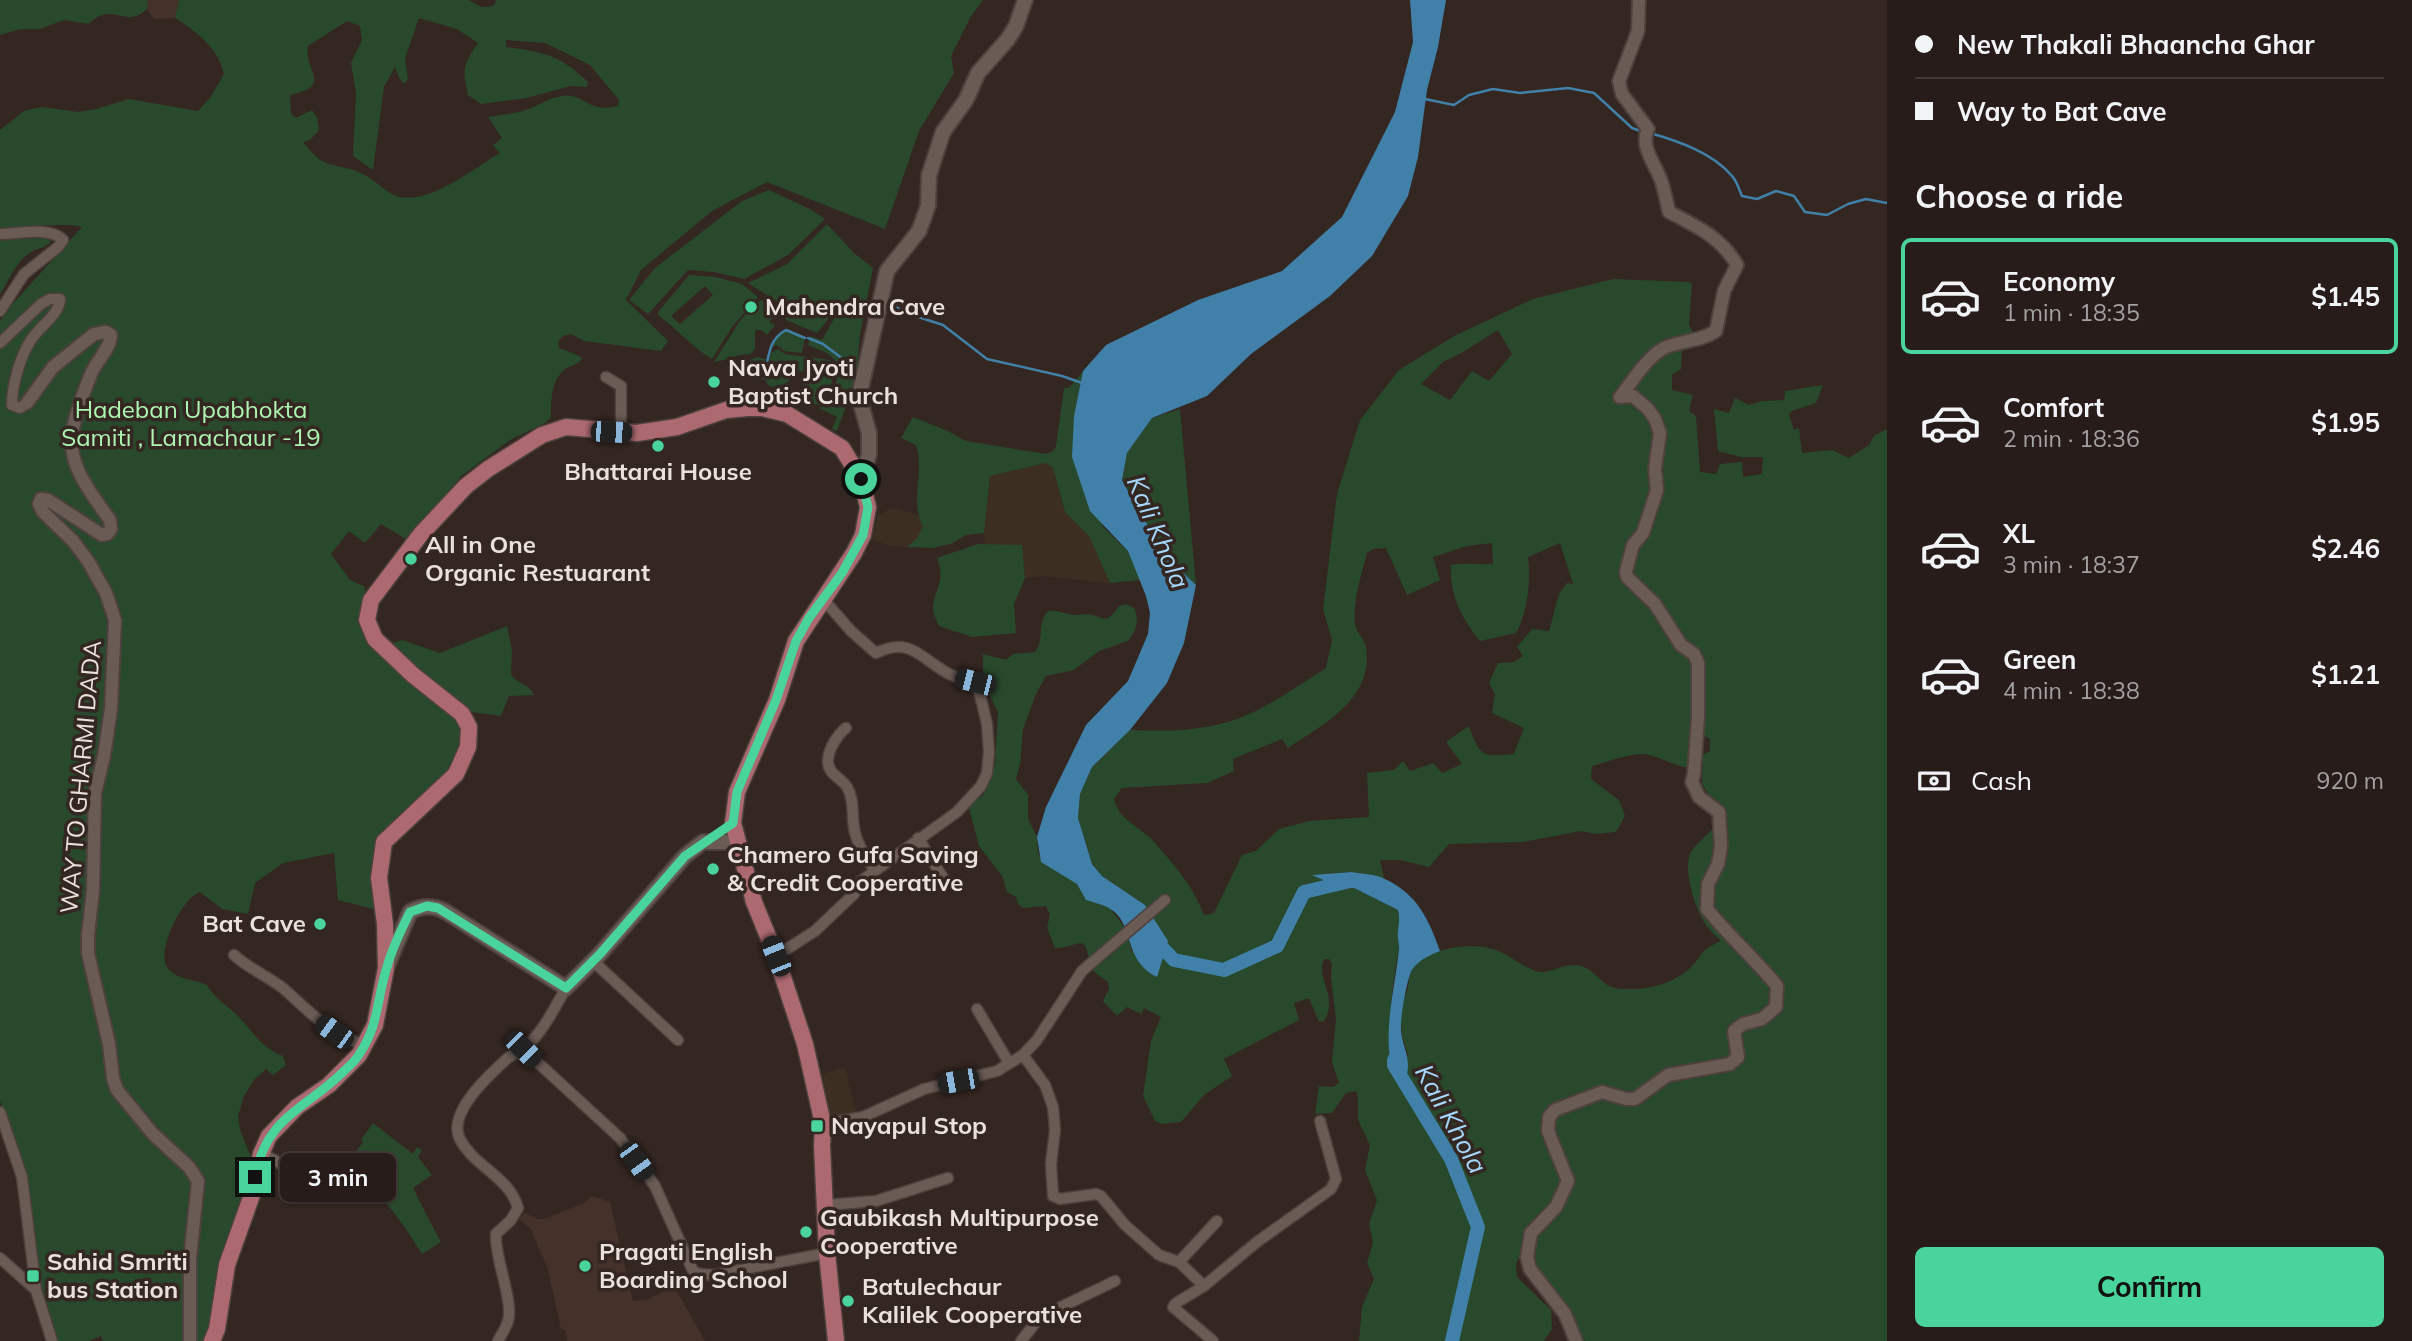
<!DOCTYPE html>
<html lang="en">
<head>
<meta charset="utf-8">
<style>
  body { margin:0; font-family:Mulish,sans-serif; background:#332926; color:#f1f3f6; height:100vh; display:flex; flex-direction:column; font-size:26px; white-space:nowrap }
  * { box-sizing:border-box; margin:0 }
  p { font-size:23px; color:#a4a1a2 }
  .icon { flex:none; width:38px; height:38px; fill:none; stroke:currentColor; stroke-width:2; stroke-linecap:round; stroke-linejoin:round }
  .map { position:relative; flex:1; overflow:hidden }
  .side { display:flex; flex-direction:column; background:#271c19; width:525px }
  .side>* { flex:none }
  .hud { display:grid; align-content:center; height:154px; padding:0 28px; background:#271c19 }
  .end { position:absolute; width:32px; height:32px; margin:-16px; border:9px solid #49d49c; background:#111; box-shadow:0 0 0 4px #111 }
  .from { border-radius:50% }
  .bubble { position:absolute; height:49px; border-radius:10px; background:#271c19; box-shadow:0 2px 5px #0004,0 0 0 2px #433a38; font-size:23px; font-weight:700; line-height:49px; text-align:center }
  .car { position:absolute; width:21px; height:42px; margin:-21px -10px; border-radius:9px; box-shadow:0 0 5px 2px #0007; background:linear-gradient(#222 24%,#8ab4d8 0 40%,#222 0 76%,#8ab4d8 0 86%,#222 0) }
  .hud b { display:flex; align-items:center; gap:24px; height:66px; font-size:26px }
  .hud b+b { border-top:2px solid #433a38 }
  .hud i { width:18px; height:18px; background:#f1f3f6 }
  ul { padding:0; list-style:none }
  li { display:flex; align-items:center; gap:21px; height:116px; margin:0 14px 10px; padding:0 14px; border:4px solid transparent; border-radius:10px }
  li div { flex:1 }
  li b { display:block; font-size:26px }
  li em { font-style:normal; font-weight:700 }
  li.on { border-color:#49d49c }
  li>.icon { width:63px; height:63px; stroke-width:1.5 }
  h2 { padding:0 28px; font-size:32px; line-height:84px }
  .pay { display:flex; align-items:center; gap:18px; height:77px; padding:0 28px; font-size:26px }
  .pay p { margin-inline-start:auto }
  .button { display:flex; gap:14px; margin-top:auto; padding:14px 28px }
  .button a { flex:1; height:80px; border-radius:10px; background:#49d49c; color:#111; font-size:28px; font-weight:700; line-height:80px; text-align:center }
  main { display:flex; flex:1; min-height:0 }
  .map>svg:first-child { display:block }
  .built { fill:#443129 }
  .industrial { fill:#3d2e22 }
  .green { fill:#29492c; fill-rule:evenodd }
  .water { fill:#4180a8 }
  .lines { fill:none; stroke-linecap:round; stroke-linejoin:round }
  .stream { stroke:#4180a8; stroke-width:2.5 }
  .river { stroke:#4180a8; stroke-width:14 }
  .minor-casing { stroke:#4d413d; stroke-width:13 }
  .tertiary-casing { stroke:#4d413d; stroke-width:16 }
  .secondary-casing { stroke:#4d413d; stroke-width:18 }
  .primary-casing { stroke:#4d413d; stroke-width:19 }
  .minor { stroke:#6a5b54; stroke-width:10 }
  .tertiary { stroke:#6a5b54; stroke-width:12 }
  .secondary { stroke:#6a5b54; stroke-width:14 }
  .primary { stroke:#ad6970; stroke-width:16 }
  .route { stroke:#49d49c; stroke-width:9 }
  .poi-dot { fill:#49d49c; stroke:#342621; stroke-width:2.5 }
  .labels { text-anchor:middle; stroke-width:7; stroke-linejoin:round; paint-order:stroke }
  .poi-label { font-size:24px; font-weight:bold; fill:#eae1dd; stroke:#342621; text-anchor:start }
  .park-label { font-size:24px; fill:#acf6b1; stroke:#342621 }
  .street-label { font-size:24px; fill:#eae1dd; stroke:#342621 }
  .water-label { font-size:26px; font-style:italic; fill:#a4d7fa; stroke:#342621 }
</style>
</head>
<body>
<main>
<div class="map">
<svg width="1887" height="1341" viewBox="0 0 1887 1341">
  <rect width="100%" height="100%" fill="#342621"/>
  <g class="built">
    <path d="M148 0H179L175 18 154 19 147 9Z"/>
    <path d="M592 1196 610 1202 633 1301 649 1299 674 1286 705 1341H567L565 1330 561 1329 548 1270 530 1228 519 1219 525 1213 537 1219H544L584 1203Z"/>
  </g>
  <g class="industrial">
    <path d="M1046 463 1053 468 1065 512 1089 536 1110 583 1043 576 1025 578 1022 545H985L984 533 990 476Z"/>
    <path d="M892 508 917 514 924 527 917 538 907 547 890 546 873 540 878 515Z"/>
    <path d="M845 1067 856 1113 831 1121 819 1075Z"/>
  </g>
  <g class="green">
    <path d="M0 0H148L147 9C125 30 113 0 89 24L64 20 40 29H20L0 35Z"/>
    <path d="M179 0H468C477 5 484 10 494 5L496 0H983L971 16 951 56 954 73 919 131 885 229 767 182 712 211 641 270 626 300 668 341 661 351 584 341 571 334 563 336 558 342 559 348 580 356 582 359C577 366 568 365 563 371 551 382 551 402 551 417L545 423 510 440 461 476 409 541 381 524 365 543 349 531 331 554 350 580 364 586 367 596 363 620 391 644 402 640 440 653 507 626 512 650 511 674C517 685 529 683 534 695L509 696 501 716 463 711 462 744 451 772 386 833 377 838 372 880 381 911 338 900 334 853 283 863 255 883 248 914 222 909 200 892C183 897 156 949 167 967 176 980 194 979 207 985 215 999 227 1005 238 1016 252 1031 263 1049 283 1056L286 1065 273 1075 266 1069 254 1080 244 1096 238 1116 240 1130 253 1162 211 1324 204 1341H103L101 1336 89 1341H56L39 1275 25 1174 0 1101V321L8 309 82 227C70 222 18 228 0 228V130L24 111 42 107 78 112 96 109 129 99 198 111 210 98 224 74C219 49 196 31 175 18ZM419 18 457 29 478 43C463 65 462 69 468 95L481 104 527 98 570 86 587 87 588 82C560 55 544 52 506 47V40L545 43 590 65 619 100 618 106C587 114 585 92 562 96 549 98 537 106 526 110 514 114 500 115 488 117L502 138 493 145 500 153C474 168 425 209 394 195 383 190 374 179 363 174 350 167 334 167 322 161 315 157 308 148 303 142L310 140 319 130 317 118 312 110 296 118 291 114 290 95C335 85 303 72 308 46L347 21 360 26 362 40 351 63 356 93 353 156 373 170 384 87 395 67 399 78 404 84 408 79 405 58Z"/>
    <path d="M769 190 810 209 825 219 788 255 744 279 714 272 688 270 648 314 629 300 655 268 742 201Z"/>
    <path d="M827 224 854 253 873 268 860 335 856 378 837 431 832 429 837 417 819 408 828 404C834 385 847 368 828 354 823 350 814 349 808 345L811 336 822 340 836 315 834 312 817 333 786 320 779 303 748 283 787 264Z"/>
    <path d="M44 238 51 241C45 249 39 247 31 252 17 260 8 281 0 295V239Z"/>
    <path d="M689 275 716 277 742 284 758 297 732 327 712 359C692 347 677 329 658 315V312ZM705 286 713 295 680 324 671 316Z"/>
    <path d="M1613 279 1689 282 1692 284 1689 325 1693 333 1667 341 1665 352 1682 349 1681 369 1672 375V390L1693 395 1689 411 1696 416 1700 472 1716 474 1720 464 1742 462 1743 477 1762 474 1763 457H1741L1718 451 1714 409 1729 413 1735 398 1749 405 1762 401 1784 400 1785 391 1823 385 1816 403 1792 411 1789 415 1794 430 1799 428 1802 453 1832 450 1849 458 1869 445 1875 435 1887 429V1341H1585L1534 1274 1529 1252 1522 1251 1516 1264 1517 1277 1551 1310 1552 1329 1544 1341H1359L1362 1307 1374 1279 1367 1263 1373 1243 1369 1224 1377 1200 1365 1170 1370 1145 1358 1120V1098L1356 1091 1346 1093 1332 1113 1315 1114 1319 1086 1333 1087 1339 1083 1332 1062 1336 1019 1331 977 1332 964 1329 959H1324C1315 979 1339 995 1324 1021L1319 1022 1309 998 1294 1003 1299 1020 1224 1059 1232 1076 1204 1095 1181 1122 1162 1124 1155 1121 1143 1096 1151 1041 1161 1017 1144 1008 1141 1014 1127 1007 1117 1016 1103 1001 1109 989 1108 982 1089 968C1088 928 1077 949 1055 948L1047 928 1050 914 1046 906 1023 908 1018 904 1016 897 1007 892 1002 876 979 846 968 804 981 797 986 791 995 764 998 712 983 682V654L1006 660 1013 654 1035 652C1045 640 1036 624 1048 611 1059 610 1066 615 1075 615 1079 615 1083 614 1086 614 1104 615 1104 628 1119 606L1126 604 1134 608C1140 620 1136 631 1128 641L1099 651 1074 670 1046 676 1036 694 1023 729 1020 764 1016 779 1028 795V819L1037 837 1038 853 1046 865 1059 871 1077 884 1086 900 1109 907 1126 929 1132 952 1156 923 1145 905 1102 876 1092 863 1078 818 1080 794 1092 767 1130 730C1165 732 1202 731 1237 719 1265 709 1300 685 1326 668L1332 640 1323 609 1337 494 1360 420 1399 370 1456 335 1533 299ZM1498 330 1512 354 1489 381 1472 371 1450 400 1421 384 1443 362 1463 352ZM1492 543 1493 564C1478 565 1466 562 1451 565 1449 594 1462 619 1480 641L1516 633C1528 611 1531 582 1528 557L1560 543 1573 584 1567 583 1559 594 1549 631 1532 629 1517 647 1523 656 1514 662 1498 663 1489 683 1495 694 1492 713 1524 728 1514 754C1482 757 1480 757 1469 726L1446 742 1462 764 1442 773 1433 763 1410 771 1403 761 1394 770 1367 773 1369 817 1309 821 1279 829 1256 851 1242 855 1214 913 1204 915C1194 888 1174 864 1154 842 1140 826 1119 821 1114 799L1122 788 1207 783 1234 771 1233 759 1282 739 1288 748C1324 724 1374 699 1366 647 1364 638 1355 631 1355 623 1353 600 1361 576 1367 553L1373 549 1386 548 1407 595 1440 580 1433 557 1467 546ZM1690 731 1697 732 1710 739V751L1703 755 1702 784 1709 795 1717 823C1710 834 1698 841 1691 852 1682 867 1695 910 1706 925 1710 931 1716 936 1721 941 1698 951 1704 955 1689 969 1677 980 1658 987 1640 989 1632 989 1617 990 1609 986 1596 978 1591 965 1572 965 1560 965 1549 975 1536 971 1518 965 1506 951 1489 948 1466 943 1422 949 1411 972 1409 977 1409 982 1408 987 1407 993 1404 997 1403 1003 1398 1021 1402 1037 1408 1055L1392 1069 1389 1037 1392 993 1399 945 1398 931 1401 921 1398 910 1354 888 1339 887 1313 875 1352 872 1384 878 1380 860H1400L1429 867 1449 844 1523 842 1581 831 1596 834 1616 832 1625 816 1619 800 1591 779 1592 766C1607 762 1625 755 1640 754 1658 754 1671 766 1687 767Z"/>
    <path d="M761 300 779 312 769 322 775 325 767 335 761 330H755V349L750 354C737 354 728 360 714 362L741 319Z"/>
    <path d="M786 331 805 337 802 353 784 351 777 345 771 347 778 336Z"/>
    <path d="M778 349 785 354 830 360 836 371 823 403 817 405 801 399 805 372 788 369 768 371 771 353Z"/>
    <path d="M757 357 768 360 763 379 758 380 745 375 750 360Z"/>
    <path d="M785 371 790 372V380L785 384 790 385 798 396 797 399 768 385 765 380 767 373 775 375Z"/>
    <path d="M1083 371 1074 416 1103 527 1128 551 1140 580 1110 583 1089 536 1065 512 1053 468 1046 463 990 476 984 533 966 535 951 544 932 548 907 547 917 538 923 527C909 499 925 473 916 445L901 438 913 417 948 431 966 441 1046 454 1053 451 1056 446 1064 388H1069Z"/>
    <path d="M1180 409 1196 585 1175 565 1161 541 1143 519 1122 479 1127 453 1152 418Z"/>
    <path d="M978 544 1022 545 1025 578 1014 604 1016 633 972 637 939 626C937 621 933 614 933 609 933 589 947 583 937 558Z"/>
    <path d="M373 1123 413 1154 417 1147 422 1150 418 1157 432 1175 413 1188C422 1206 431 1224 441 1242L422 1254C401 1220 380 1189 345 1168L363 1142 361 1140Z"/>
  </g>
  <g class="water">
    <path d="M1410 0H1446L1438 47 1427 90 1418 157 1408 196 1372 256 1330 296 1251 354 1207 396 1152 418 1127 453 1122 480 1143 519 1161 541 1175 565 1196 585 1184 643 1167 683 1130 730 1092 767 1080 794 1078 818 1092 864 1102 876 1145 905 1168 941 1157 977C1121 959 1136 921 1107 907 1101 904 1092 902 1086 900L1077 884 1041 862 1037 837 1046 807 1086 725 1128 681 1148 634 1150 613 1146 596 1128 551 1090 511 1072 457 1074 416 1083 371 1106 345 1198 300 1282 271 1342 217 1395 112 1413 42Z"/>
    <path d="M1352 872C1362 874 1375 874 1385 879 1418 895 1428 918 1440 951 1430 955 1418 960 1412 970 1407 978 1400 1019 1401 1030 1402 1046 1411 1057 1407 1074L1396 1078C1379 1042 1396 986 1399 948 1399 942 1397 937 1398 931 1399 922 1400 919 1398 910L1354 888 1339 887 1312 875Z"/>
  </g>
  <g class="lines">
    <g class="stream">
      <path d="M1425 99 1454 105 1469 95 1493 89 1520 93 1568 88 1594 93 1632 128 1643 132"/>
      <path d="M1650 133C1678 141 1713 153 1732 176 1737 181 1739 190 1742 196L1757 199 1776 191 1794 196 1805 212 1827 215 1848 204 1866 199 1887 203"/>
      <path d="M885 300 906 313 943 325 987 359 1062 376 1082 383"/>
      <path d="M808 338 823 344 859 371"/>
      <path d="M764 378C769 359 767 340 786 330L805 338"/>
    </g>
    <g class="river">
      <path d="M1154 939 1174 960 1224 970 1277 946 1304 892 1350 881"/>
      <path d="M1394 1060V1065L1451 1159 1478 1227 1452 1341"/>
    </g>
    <g class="minor-casing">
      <g id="minor">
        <path d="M0 234C17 234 51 226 63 240L58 247 24 274 0 311"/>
        <path d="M0 343 41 304 50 299H60C60 314 39 327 31 340 20 357 12 385 12 405L20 408 27 403"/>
        <path d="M606 377 621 386V426L615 430"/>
        <path d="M846 728C837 735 828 750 828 761 828 775 841 777 847 787 856 802 850 820 856 836 859 848 868 859 874 870"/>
        <path d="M918 838 945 881"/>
        <path d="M234 955C249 969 268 976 284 989 310 1012 330 1035 365 1045"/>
        <path d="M776 956 815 931 854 894 861 881 957 812 981 786 987 773 989 752 987 724 977 683C970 680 963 680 956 677 923 664 914 634 876 653L851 631 824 600"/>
        <path d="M593 961 678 1040"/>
        <path d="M977 1009 1009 1063"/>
        <path d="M523 1049 620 1138 655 1186 693 1271 700 1274 714 1275 827 1253"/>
        <path d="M1023 1055 1045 1085 1053 1107 1055 1130 1051 1164 1053 1196 1060 1199 1096 1194 1101 1196 1125 1225 1159 1255 1179 1262 1204 1286"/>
        <path d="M0 1112 22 1177 36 1290 52 1341"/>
        <path d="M823 1124 863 1117 924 1089 997 1071 1023 1055 1037 1040 1082 971 1165 900"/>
        <path d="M261 1154C286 1162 304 1184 330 1190"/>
        <path d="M826 1205 876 1201 948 1178"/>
        <path d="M0 1258 36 1290"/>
        <path d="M1179 1262 1217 1221"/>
        <path d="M498 1341C501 1335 506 1328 508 1321 514 1301 494 1257 496 1234L511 1220 518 1208C510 1177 474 1167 460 1139 446 1113 492 1072 509 1057 514 1054 519 1053 523 1049 541 1036 555 1007 566 988"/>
        <path d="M1021 1341 1040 1317 1115 1281"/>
        <path d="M1213 1341 1173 1307 1176 1303 1204 1286 1257 1242 1331 1189 1336 1179 1320 1121"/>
      </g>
    </g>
    <g class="tertiary-casing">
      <g id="tertiary">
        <path d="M1620 397C1632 382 1647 357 1664 348 1681 340 1700 342 1716 331L1724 291 1737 265C1721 237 1696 226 1669 212 1667 203 1665 193 1662 183 1657 166 1639 147 1648 129L1622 94 1619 81 1638 31 1639 0"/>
        <path d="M27 403 53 367 94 334 106 332 111 335C110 350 96 361 91 374 62 447 64 457 110 520L111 529 107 534 102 535 48 500 41 499 39 504 43 512 73 541 88 561 106 593 115 620 111 709 104 756 95 793 93 890 88 935V953L109 1044 113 1078 117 1090 153 1134 189 1167 198 1181 190 1259V1341"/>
        <path d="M1576 1341 1565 1314 1530 1269 1527 1257 1531 1233 1556 1207 1568 1181 1548 1131 1549 1117 1555 1110 1602 1092 1626 1099H1635L1668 1075 1730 1064 1738 1057 1734 1031 1743 1024 1762 1019 1776 1007 1777 986C1755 959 1729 936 1707 909L1708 884 1718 864 1721 847 1719 812 1699 797 1692 782 1694 774 1698 717V663L1694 654 1681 645 1655 604 1627 577 1626 571 1633 545 1643 533 1657 490 1655 469 1660 433 1655 419 1648 409 1633 396 1620 397"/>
      </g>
    </g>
    <g class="secondary-casing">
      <g id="secondary">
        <path d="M861 479 869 455V433L859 397 887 271 919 231 928 206 929 175 943 132 966 100 978 73 1008 39 1016 26 1025 0"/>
        <path d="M387 966 410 912C423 905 433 905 446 912L566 988 600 954 685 856 703 842H738"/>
      </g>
    </g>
    <g class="primary-casing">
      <path id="primary" d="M212 1341 217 1329 227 1265 253 1192 261 1154 269 1136 297 1107 329 1085 359 1055 375 1025 386 968 385 924 379 878 384 842 456 774 468 747 469 727 462 714 413 675 375 639 367 620 371 600 421 534 466 486 488 469 542 435 566 427 637 433 677 427 726 410 748 408H762L787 414 842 448 861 479 868 507 863 535 854 553 796 641 777 700 737 792 733 823 754 902 776 956 805 1044 823 1124 822 1146 827 1253 836 1341"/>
    </g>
    <use href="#minor" class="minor"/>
    <use href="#tertiary" class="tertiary"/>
    <use href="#secondary" class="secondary"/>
    <use href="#primary" class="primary"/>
  </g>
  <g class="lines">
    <path class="route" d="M255 1177C266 1117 304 1110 342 1073 348 1067 356 1061 360 1053 379 1025 377 997 387 967 392 948 401 930 410 912L427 906 438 908 566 988 600 954 685 856 733 823 737 792 776 700 796 641 809 618 842 573 863 535 868 507 861 479"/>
  </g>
  <g class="poi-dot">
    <circle cx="751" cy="307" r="7"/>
    <circle cx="714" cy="382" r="7"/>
    <circle cx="658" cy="446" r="7"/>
    <circle cx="411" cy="559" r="7"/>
    <circle cx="713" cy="869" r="7"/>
    <circle cx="320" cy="924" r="7"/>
    <rect x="810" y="1119" width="14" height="14" rx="3.5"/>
    <circle cx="806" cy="1232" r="7"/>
    <circle cx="585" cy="1266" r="7"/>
    <rect x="26" y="1269" width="14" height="14" rx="3.5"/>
    <circle cx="848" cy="1301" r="7"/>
  </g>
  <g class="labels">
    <g class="poi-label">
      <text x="765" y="315">Mahendra Cave</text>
      <text x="728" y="376">Nawa Jyoti<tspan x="728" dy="28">Baptist Church</tspan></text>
      <text x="658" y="480" text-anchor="middle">Bhattarai House</text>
      <text x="425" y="553">All in One<tspan x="425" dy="28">Organic Restuarant</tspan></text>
      <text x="727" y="863">Chamero Gufa Saving<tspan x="727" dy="28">&amp; Credit Cooperative</tspan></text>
      <text x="306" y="932" text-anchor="end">Bat Cave</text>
      <text x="831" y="1134">Nayapul Stop</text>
      <text x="820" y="1226">Gaubikash Multipurpose<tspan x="820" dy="28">Cooperative</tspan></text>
      <text x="599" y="1260">Pragati English<tspan x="599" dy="28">Boarding School</tspan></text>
      <text x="47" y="1270">Sahid Smriti<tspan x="47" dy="28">bus Station</tspan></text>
      <text x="862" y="1295">Batulechaur<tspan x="862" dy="28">Kalilek Cooperative</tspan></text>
    </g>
    <g class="park-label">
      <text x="191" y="418">Hadeban Upabhokta<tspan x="191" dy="28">Samiti , Lamachaur -19</tspan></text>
    </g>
    <g class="street-label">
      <text transform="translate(81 777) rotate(-85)" y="8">WAY TO GHARMI DADA</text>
    </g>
    <g class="water-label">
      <text transform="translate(1158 532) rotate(67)" y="9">Kali Khola</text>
      <text transform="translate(1451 1119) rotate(61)" y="9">Kali Khola</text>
    </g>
  </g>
</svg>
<i class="end from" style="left:861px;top:479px"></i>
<i class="end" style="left:255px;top:1177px"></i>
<div class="bubble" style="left:280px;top:1153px;width:116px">3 min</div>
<i class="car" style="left:611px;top:432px;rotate:92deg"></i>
<i class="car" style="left:975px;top:682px;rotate:284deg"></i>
<i class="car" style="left:776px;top:956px;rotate:338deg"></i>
<i class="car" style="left:334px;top:1032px;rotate:306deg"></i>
<i class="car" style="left:523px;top:1049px;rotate:135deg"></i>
<i class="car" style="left:958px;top:1081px;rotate:260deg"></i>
<i class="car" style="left:636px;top:1161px;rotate:144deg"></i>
</div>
<section class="side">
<div class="hud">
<b><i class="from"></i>New Thakali Bhaancha Ghar</b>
<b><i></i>Way to Bat Cave</b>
</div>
<h2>Choose a ride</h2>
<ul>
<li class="on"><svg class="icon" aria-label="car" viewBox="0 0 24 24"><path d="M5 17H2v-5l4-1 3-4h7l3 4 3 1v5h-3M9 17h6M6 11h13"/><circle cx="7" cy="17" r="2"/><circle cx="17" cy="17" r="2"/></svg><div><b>Economy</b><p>1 min · 18:35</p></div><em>$1.45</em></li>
<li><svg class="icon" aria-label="car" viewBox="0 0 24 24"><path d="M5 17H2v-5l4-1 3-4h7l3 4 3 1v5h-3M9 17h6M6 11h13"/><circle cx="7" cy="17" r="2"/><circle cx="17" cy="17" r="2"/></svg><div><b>Comfort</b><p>2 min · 18:36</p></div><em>$1.95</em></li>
<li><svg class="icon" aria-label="car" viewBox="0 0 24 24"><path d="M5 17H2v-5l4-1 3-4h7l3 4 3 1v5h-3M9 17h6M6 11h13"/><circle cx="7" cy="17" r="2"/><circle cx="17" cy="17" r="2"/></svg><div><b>XL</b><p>3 min · 18:37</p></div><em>$2.46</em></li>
<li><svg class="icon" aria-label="car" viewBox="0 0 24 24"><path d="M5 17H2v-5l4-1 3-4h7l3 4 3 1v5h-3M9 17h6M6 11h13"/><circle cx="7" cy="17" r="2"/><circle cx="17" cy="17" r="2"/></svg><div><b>Green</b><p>4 min · 18:38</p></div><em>$1.21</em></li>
</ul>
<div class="pay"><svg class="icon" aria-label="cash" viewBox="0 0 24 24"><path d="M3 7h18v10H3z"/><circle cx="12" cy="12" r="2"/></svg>Cash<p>920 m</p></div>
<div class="button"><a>Confirm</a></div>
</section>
</main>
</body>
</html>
